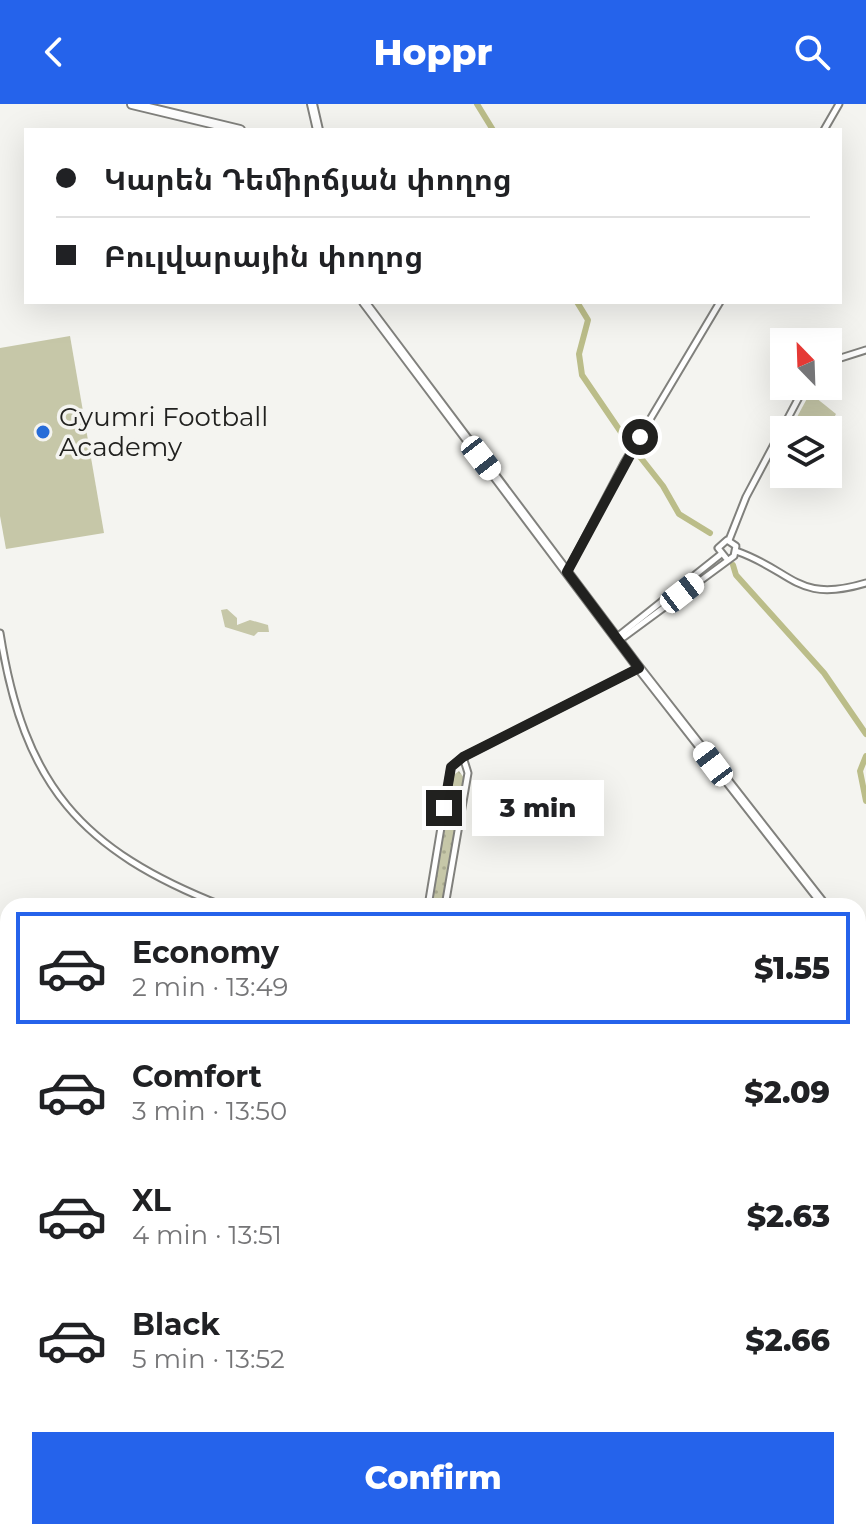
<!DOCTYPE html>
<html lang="en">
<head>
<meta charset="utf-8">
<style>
  body { margin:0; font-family:Montserrat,"Noto Sans Armenian",sans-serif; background:#f6f6f6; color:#202124; height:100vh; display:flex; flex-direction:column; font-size:30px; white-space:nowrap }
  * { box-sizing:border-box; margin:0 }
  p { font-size:26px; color:#757577 }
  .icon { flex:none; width:44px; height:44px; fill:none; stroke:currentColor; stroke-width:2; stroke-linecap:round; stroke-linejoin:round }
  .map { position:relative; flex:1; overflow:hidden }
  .sheet { position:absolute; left:0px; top:794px; width:866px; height:642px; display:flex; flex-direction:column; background:#fff; border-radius:24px 24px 0 0; box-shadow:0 8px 32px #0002 }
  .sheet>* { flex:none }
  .top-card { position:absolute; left:24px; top:24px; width:818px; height:176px; border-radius:0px; box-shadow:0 8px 32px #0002; display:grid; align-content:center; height:176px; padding:0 32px; background:#fff }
  .needle { width:52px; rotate:337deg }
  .buttons { position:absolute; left:770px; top:224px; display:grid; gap:16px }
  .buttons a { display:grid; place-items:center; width:72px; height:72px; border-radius:0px; background:#fff; box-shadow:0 8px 32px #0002; font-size:40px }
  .end { position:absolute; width:36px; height:36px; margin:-18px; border:10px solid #21211f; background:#fff; box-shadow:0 0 0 4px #fff }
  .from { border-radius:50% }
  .bubble { position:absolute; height:56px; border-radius:0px; background:#fff; box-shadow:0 8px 32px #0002; font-size:26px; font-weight:800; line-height:56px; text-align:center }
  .car { position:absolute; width:24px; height:48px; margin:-24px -12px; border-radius:10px; box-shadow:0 0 6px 2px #0007; background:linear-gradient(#fff 24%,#345 0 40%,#fff 0 76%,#345 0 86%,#fff 0) }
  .top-card b { display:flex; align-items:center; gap:28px; height:76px; font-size:30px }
  .top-card b+b { border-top:2px solid #e0e0e0 }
  .top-card i { width:20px; height:20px; background:#202124 }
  ul { padding:14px 0 0; list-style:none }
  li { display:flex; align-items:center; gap:24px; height:112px; margin:0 16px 12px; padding:0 16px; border:4px solid transparent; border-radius:0px }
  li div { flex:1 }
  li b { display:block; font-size:30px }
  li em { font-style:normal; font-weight:800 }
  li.active { border-color:#2563eb }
  li>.icon { width:72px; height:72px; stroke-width:1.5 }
  .cta { display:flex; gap:16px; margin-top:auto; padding:16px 32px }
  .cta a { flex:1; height:92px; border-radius:0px; background:#2563eb; color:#fff; font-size:32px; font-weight:800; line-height:92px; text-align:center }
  header { display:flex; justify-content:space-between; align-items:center; height:104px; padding:0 32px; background:#2563eb; color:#fff; font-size:36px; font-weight:800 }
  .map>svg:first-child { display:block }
  .grass { fill:url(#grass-dots) }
  .forest { fill:url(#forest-firs) }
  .garden { fill:#c6c7a8 }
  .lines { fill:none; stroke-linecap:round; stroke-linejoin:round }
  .river { stroke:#bbbd89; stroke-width:6 }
  .minor-casing { stroke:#81817d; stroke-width:9 }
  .major-casing { stroke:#81817d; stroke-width:12 }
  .minor { stroke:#fff; stroke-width:5 }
  .major { stroke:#fff; stroke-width:8 }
  .route { stroke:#21211f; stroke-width:10 }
  .poi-dot { fill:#256cd8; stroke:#f4f4f0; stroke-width:3 }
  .labels { text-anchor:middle; stroke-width:7; stroke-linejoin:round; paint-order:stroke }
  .poi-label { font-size:26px; fill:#21211f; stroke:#f4f4f0; text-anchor:start }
</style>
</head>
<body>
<header><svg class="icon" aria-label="back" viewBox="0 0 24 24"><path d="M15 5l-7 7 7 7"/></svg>Hoppr<svg class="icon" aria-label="search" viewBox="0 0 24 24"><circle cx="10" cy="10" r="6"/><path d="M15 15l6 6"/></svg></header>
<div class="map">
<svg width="866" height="1435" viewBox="0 0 866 1435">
  <defs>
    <pattern id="grass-dots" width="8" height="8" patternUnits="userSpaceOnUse" patternTransform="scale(2)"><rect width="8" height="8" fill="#c6c7a8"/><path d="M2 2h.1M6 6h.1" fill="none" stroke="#aaab90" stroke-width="1.8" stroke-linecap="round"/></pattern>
    <pattern id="forest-firs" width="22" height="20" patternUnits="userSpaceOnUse" patternTransform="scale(2)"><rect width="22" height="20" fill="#c6c7a8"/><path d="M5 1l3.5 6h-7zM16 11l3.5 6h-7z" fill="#aaab90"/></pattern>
  </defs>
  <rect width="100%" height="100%" fill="#f4f4f0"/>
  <path class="grass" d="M459 667 464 674 443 802H430L452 672Z"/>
  <path class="forest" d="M320 1428H423L425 1435H312Z"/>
  <g class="garden">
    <path d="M70 232 104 429 6 445 0 412V244Z"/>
    <path d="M810 289 836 310 827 326H790Z"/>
    <path d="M221 506 227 505 237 514V521L250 516 268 521 269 528H258L254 532 225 523Z"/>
  </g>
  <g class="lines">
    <g class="river">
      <path d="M477 0 493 26"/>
      <path d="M577 198 588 216 579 250 582 271 629 340"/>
      <path d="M637 349 663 382 679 410 710 429"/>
      <path d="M733 461 736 471 824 569 866 630"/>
      <path d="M866 652 860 667 866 697"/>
      <path d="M858 1396 866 1394"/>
    </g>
    <g class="minor-casing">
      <g id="minor">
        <path d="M824 26 839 0"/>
        <path d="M828 258 866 246"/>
        <path d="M729 436 746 393 805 282"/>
        <path d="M736 447C794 467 796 500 866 479"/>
        <path d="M567 468 624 359 720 198"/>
        <path d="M0 529C24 681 80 746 223 802"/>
        <path d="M617 533 720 451"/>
        <path d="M617 534 624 533 734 452 736 442 727 436 718 444 726 454"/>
        <path d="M428 802 451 663 463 653 639 564"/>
        <path d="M445 802 468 669 463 653"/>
        <path d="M425 1428 428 1435"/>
      </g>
    </g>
    <g class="major-casing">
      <g id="major">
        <path d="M132 0 240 26"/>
        <path d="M312 0 318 26"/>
        <path d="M364 198 639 564 825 802"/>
        <path d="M858 867 866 884"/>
      </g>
    </g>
    <use href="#minor" class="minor"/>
    <use href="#major" class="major"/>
  </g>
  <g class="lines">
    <path class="route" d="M444 704 451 663 463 653 639 564 567 468 640 333"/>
  </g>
  <circle class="poi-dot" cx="43" cy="328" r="8"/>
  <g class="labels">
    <g class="poi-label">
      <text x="59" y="322">Gyumri Football<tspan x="59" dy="30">Academy</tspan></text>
    </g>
  </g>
</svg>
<div class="buttons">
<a><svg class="needle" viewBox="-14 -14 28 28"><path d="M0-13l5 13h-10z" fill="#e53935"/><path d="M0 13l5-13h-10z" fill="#757577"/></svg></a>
<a><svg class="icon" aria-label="layers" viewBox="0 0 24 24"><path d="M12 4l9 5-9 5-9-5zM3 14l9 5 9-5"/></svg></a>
</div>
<i class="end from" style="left:640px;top:333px"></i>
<i class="end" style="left:444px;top:704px"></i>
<div class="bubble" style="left:472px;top:676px;width:132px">3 min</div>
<i class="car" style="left:481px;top:354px;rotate:142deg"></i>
<i class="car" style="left:682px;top:489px;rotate:52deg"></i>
<i class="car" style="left:713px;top:660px;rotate:323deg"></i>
<div class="top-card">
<b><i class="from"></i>Կարեն Դեմիրճյան փողոց</b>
<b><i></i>Բուլվարային փողոց</b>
</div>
<section class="sheet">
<ul>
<li class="active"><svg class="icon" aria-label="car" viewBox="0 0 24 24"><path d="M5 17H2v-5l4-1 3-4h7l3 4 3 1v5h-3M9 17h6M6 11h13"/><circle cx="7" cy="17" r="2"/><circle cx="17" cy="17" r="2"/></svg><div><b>Economy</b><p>2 min · 13:49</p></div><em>$1.55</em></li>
<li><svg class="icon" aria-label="car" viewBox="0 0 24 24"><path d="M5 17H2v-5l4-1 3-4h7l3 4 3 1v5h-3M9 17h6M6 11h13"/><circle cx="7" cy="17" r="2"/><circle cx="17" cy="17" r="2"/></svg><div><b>Comfort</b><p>3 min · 13:50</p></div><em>$2.09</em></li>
<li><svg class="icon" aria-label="car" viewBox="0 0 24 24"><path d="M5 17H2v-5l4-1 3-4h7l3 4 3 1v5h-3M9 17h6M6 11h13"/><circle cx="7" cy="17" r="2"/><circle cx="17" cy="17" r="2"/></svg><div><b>XL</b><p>4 min · 13:51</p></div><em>$2.63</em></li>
<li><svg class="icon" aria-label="car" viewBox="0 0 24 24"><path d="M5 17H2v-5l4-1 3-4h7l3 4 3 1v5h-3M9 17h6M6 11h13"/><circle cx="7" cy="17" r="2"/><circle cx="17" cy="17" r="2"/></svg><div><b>Black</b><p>5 min · 13:52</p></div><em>$2.66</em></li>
</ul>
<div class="cta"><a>Confirm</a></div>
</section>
</div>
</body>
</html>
